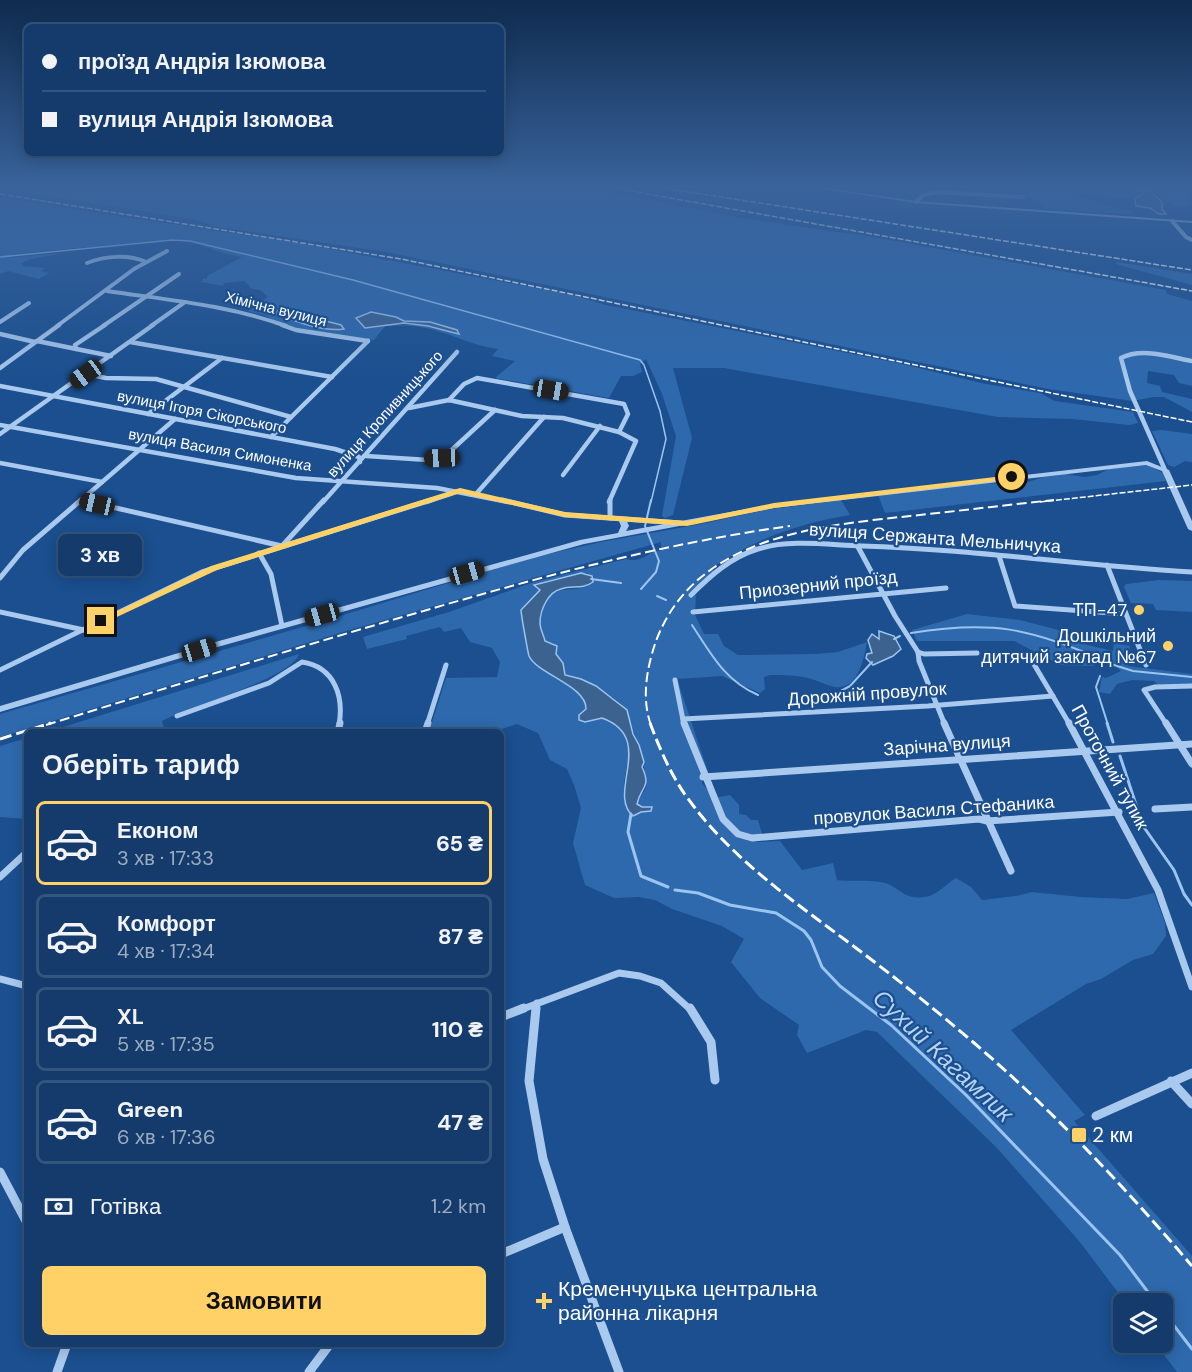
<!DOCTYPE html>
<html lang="uk">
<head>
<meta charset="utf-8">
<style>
  body { margin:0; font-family:"DM Sans",sans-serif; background:#214673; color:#f1f3f6; height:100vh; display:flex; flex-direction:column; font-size:22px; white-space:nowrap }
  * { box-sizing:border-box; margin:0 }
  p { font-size:20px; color:#9dadc1 }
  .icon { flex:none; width:33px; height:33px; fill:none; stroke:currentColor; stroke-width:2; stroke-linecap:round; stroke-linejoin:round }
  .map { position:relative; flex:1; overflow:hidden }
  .sheet { position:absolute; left:24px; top:729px; width:480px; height:618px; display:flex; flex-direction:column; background:#143b6b; border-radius:9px; box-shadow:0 3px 15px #0003,0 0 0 2px #33557e }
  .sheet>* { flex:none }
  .top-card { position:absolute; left:24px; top:24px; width:480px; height:132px; border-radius:9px; box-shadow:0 3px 15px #0003,0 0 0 2px #33557e; display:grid; align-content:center; height:132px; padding:0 18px; background:#143b6b }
  .controls { position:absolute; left:1113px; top:1293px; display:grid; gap:12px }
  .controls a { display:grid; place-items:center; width:60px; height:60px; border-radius:9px; background:#143b6b; box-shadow:0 3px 15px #0003,0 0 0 2px #33557e; font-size:30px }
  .end { position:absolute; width:27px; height:27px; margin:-14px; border:8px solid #ffd166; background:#111; box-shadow:0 0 0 3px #111 }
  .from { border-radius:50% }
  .bubble { position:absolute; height:42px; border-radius:9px; background:#143b6b; box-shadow:0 3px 15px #0003,0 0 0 2px #33557e; font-size:20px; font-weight:700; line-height:42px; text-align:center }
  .car { position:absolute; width:18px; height:36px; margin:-18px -9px; border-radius:8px; box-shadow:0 0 4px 2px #0007; background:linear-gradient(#222 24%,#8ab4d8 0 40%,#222 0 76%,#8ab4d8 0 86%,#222 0) }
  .top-card b { display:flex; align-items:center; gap:21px; height:57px; font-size:22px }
  .top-card b+b { border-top:2px solid #33557e }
  .top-card i { width:15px; height:15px; background:#f1f3f6 }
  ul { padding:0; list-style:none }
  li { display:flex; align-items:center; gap:18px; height:84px; margin:0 12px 9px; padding:0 6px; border:3px solid #33557e; border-radius:9px }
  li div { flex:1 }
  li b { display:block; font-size:22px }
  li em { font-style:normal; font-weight:700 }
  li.on { border-color:#ffd166 }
  li>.icon { width:54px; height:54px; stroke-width:1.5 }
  h2 { padding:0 18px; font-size:27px; line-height:72px }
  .pay { display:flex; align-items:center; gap:15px; height:66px; padding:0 18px; font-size:22px }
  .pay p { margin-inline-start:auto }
  .action { display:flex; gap:12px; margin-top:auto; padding:12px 18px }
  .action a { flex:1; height:69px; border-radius:9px; background:#ffd166; color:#111; font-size:24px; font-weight:700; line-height:69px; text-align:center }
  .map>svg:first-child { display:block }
  .green { fill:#2e69ad; fill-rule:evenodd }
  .water { fill:#3c6290; stroke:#9cc4f0; stroke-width:1.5 }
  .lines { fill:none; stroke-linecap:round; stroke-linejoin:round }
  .stream-far2 { stroke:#9cc4f0; stroke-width:1.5 }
  .stream-far1 { stroke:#9cc4f0; stroke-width:2 }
  .stream { stroke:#9cc4f0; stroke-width:3 }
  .minor-far4 { stroke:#a9c9ee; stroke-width:4 }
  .minor-far3 { stroke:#a9c9ee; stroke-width:4.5 }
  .minor-far2 { stroke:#a9c9ee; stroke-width:5 }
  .minor-far1 { stroke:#a9c9ee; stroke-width:7 }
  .minor { stroke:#a9c9ee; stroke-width:9 }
  .tertiary { fill:#a9c9ee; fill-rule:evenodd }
  .rail-far2 { stroke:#fff; stroke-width:1.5; stroke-dasharray:6 2; stroke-linecap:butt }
  .rail-far1 { stroke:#fff; stroke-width:2; stroke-dasharray:10 4.5; stroke-linecap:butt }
  .rail { stroke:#fff; stroke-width:3; stroke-dasharray:12 5; stroke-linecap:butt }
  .route { fill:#ffd166 }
  .poi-dot { fill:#ffd166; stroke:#1b4f8f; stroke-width:2 }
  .labels { text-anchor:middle; stroke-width:4.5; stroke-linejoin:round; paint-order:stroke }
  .far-street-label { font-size:15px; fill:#fff; stroke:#1b4f8f }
  .street-label { font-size:18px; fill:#fff; stroke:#1b4f8f }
  .poi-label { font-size:18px; fill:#fff; stroke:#1b4f8f; text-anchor:end }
  .near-poi-label { font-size:21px; fill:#fff; stroke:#1b4f8f; text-anchor:start }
  .near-water-label { font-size:24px; font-style:italic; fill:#b5d3f5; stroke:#1b4f8f }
</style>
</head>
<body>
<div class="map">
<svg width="1192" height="1372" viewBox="0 0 1192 1372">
  <rect width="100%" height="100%" fill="#1b4f8f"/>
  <g class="green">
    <path d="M1 188H583L748 219 866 236 1166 290 1167 294 1192 301V386L1179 383 1174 375 1148 371 1147 383 1160 386 1162 392 1192 399V412L1164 397H1154L1132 401 1048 389 392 253 213 226 198 220Z"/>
    <path d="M1025 188H1138L1143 192 1138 197 1120 198 1070 190 1079 197 1129 211 1131 212 1129 214 1044 209 1043 204 1027 196Z"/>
    <path d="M1148 188H1192V194L1188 197 1192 206H1174Z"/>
    <path d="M0 198 298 243 572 295 606 305 898 363 981 383 1040 393 1055 401 1133 412 1138 423 1129 425 1073 419 998 417 724 368H673L692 438 673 515 665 518 662 516 663 510 676 436 662 394 646 359 640 364 642 372 633 376H621L609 398 495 378 515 361 492 356 498 349C474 346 454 335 431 329 415 325 401 325 385 326L374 340 285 326 264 315 247 311 268 297 260 290 248 288 251 287 244 281 224 283 223 286 201 282 204 278 207 279V276L242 257C217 254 198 240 173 239L14 254 13 257 64 253C52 256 31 257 22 263L23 266 45 268 41 271 49 273 39 279 8 271 0 274ZM280 309 331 321 340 330 292 319ZM370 312 396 317 404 321 430 322 454 333C426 325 402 321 373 328L362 315Z"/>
    <path d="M1117 262 1192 274V285L1119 265 1115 263Z"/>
    <path d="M1162 430 1192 434V462L1185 461 1174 467 1168 465 1152 431Z"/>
    <path d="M1148 465 1163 473 1166 481 885 513 878 495 985 483 1022 484 1043 477 1065 474 1085 477 1097 475 1109 469Z"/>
    <path d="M841 500 850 515C797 524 757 538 712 568L716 574 696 593 695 615 704 634H718L724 646 738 655 815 654 838 652 867 642C864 657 859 690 835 687 825 685 817 680 808 678 795 675 783 675 770 675L764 677 765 689 760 693 722 676 677 679 709 775 701 776 702 783 714 798 730 795 739 805V814L746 815 751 820H758L762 834 744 838 758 842 780 841 802 870 833 863 837 880C852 882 870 879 885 883 901 888 905 902 929 896 936 895 949 882 956 878L971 887 982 900 1016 896 1032 892 1080 897 1127 899 1154 893 1165 923 1166 936 1153 954 1133 960 1101 979 1086 984 1011 1030 1085 1115 1074 1121 1192 1256V1372H1177L1155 1343 1162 1342V1304L1126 1303 1079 1241 997 1148 877 1032 866 1030 807 1053 797 1035 799 1025 760 998 731 962 744 939 722 926 672 909 655 900 639 897 614 898 585 885 573 843 581 808 574 785 567 769 550 760 538 733 517 724 492 732H429L446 678 497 677 500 662 492 648 470 642 461 628 444 632 440 627 406 636 407 639 367 649 363 637 449 612 534 582 626 559C638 562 645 557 654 551H661V542L353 629 0 737V714L320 622 527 559 601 542 701 524 765 510ZM577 573H587L594 579C581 600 550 575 542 613 541 618 539 623 540 627 542 632 544 636 545 641L553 643 556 654 563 663 565 675C570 677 574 677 579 678 591 682 609 694 619 702 630 712 648 772 646 786 645 792 640 796 636 801L637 804 642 807H652L651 811 641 812 633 816C631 807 623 792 624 783 628 755 637 731 602 718L585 722 579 715 586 709C587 688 540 672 530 656 528 653 521 615 521 610L540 590 539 587H535Z"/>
    <path d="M1159 580 1192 581V612L1156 610 1153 604 1131 603 1124 587 1126 584Z"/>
    <path d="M967 614 1020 620 1074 634 1079 643 1113 651 1114 643 1130 646 1128 666 1192 674V687L1158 685 1154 681 1132 680 1117 684 1110 694 1099 692 1102 677 1106 678 1121 671 1112 663 1100 661 1093 666 1060 665 1014 641H917L912 630Z"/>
    <path d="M299 654C292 678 189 706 162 721L165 732H47Z"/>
    <path d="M27 738V819L0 817V746Z"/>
  </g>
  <g class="water">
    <path d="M1140 188H1147L1162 202V209L1166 214H1159L1150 208 1136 206 1135 199 1144 193Z"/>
    <path d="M280 309 341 325 344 329C322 332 296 322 276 313Z"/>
    <path d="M371 312 396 317 404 321 430 322 457 330 459 334 428 326 404 323 365 328 356 318Z"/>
    <path d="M581 573 592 576 593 582C582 590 572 585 561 589 548 592 540 610 540 623 540 629 544 636 545 641L557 646 556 654 563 663 565 675 581 679 596 686 627 710 633 734 639 745 644 762 642 767C652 788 640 787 637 804L642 807H652L651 811 641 812 633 816C606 793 657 738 602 718L585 722 579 720V715L586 709C587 686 537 674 529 656 528 653 521 614 521 610L540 590 534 585Z"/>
    <path d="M879 631 894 636 901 649 893 656 873 665 866 658 867 654 872 653 868 640 872 634 879 639Z"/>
  </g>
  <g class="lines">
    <path class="stream-far2" d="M0 257 172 240 190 241 353 280 640 360 644 365 660 411 666 439 651 502"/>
    <g class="stream-far1">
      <path d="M591 579 621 583"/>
      <path d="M641 589 656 572 659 561 645 526 651 500"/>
      <path d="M657 596 666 600"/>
      <path d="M692 625C711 654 725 681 758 695"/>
      <path d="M911 633C991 620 1030 628 1103 660"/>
      <path d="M894 639 900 636"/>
      <path d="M1114 665 1133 671 1192 677"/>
      <path d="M1100 676 1096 687 1108 725"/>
      <path d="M839 692 850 686 872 662"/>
    </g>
    <g class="stream">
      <path d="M1107 723 1113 742"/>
      <path d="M1120 756 1143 826 1174 870 1184 894 1192 905"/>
      <path d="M631 814 628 832 641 876 668 887"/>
      <path d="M675 890 698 893 730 905 776 913 804 931 811 940 822 967 840 986 891 1025 966 1095 1120 1255 1157 1304"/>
      <path d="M1162 1310 1192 1349"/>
    </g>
    <g class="minor-far4">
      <path d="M916 202 923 195 938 192 1023 197"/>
      <path d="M1172 221 1186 237 1192 240"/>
      <path d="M87 263C105 256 128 254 146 262"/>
      <path d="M107 291C168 300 228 305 286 326"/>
      <path d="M0 322 29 303"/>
      <path d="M57 326 134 269 167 251"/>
      <path d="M103 326 179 274"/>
      <path d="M151 326 185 302"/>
    </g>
    <g class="minor-far3">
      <path d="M282 325 296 330 368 341"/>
      <path d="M0 334 35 342"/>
      <path d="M37 341 111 356"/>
      <path d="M130 342 332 377"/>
      <path d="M76 349 75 345 105 325"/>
      <path d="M0 368 59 325"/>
      <path d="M86 374 106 378 156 379 291 417"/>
      <path d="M0 386 335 449 359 457 360 462"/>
      <path d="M449 400 464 384 477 378 624 404 628 414 619 432 636 441 609 502"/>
      <path d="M409 408 449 400 522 416 563 418 619 432"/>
      <path d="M148 414 222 358"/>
      <path d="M0 425 296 478 437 488 508 502"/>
      <path d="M0 434 153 325"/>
      <path d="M271 437 368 341"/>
      <path d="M366 456 428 460 444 457 495 410"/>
      <path d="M0 463 102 482"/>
      <path d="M1165 470 1130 391 1121 358C1142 347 1170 357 1192 361"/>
      <path d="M563 475 600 426"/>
      <path d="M476 494 544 417"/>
      <path d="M81 500 88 502"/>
      <path d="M79 502 175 419"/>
      <path d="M323 502 457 352"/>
      <path d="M426 502 456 492"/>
    </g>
    <g class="minor-far2">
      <path d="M81 500 282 546 324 500"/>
      <path d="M502 500 565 515 681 523"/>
      <path d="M610 500V518"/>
      <path d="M857 545 895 616 918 652 919 661 945 725"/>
      <path d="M259 553 271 574 282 626"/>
      <path d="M999 556 1015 606 1125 614"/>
      <path d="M1107 565 1146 665"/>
      <path d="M0 578 23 550 81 500"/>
      <path d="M691 595C710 576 731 557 758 549 790 539 828 545 862 546 972 549 1082 566 1192 572"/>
      <path d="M0 612 84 630"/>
      <path d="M693 612 946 588"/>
      <path d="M918 652 924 654 977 653"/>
      <path d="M1032 661 1070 725"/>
      <path d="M0 670 202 572 431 500"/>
      <path d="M675 680 684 725"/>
      <path d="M177 716 269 683 302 662C335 667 344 697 339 725"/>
      <path d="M683 719 928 706 1053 696"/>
      <path d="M427 725 446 665"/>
      <path d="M1167 725 1144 690 1155 687 1192 686"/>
    </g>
    <g class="minor-far1">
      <path d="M684 723 723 819 738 834 752 838 979 819 987 821 1119 812"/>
      <path d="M944 723 1011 871"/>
      <path d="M1069 723 1158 890 1192 987"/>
      <path d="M1166 723 1192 764"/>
      <path d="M338 732 340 723"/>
      <path d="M425 732 428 723"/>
      <path d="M703 777 1192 744"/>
      <path d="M1155 809 1192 807"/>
      <path d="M0 877 27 852"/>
      <path d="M0 979 27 986"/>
      <path d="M520 1010 619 973 640 976 661 983 691 1010"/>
      <path d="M536 1010 537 1003"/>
    </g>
    <g class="minor">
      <path d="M536 1008 529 1081 543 1159 565 1227 619 1372"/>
      <path d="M690 1008 711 1042 715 1080"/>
      <path d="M501 1017 524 1008"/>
      <path d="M1171 1081 1192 1104"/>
      <path d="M1096 1116 1192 1073"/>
      <path d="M0 1172 27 1223"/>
      <path d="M501 1254 565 1227"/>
      <path d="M57 1372 67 1344"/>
      <path d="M309 1372 330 1344"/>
    </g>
    <g class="tertiary">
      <path d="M816 188H827L916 201 1192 221V223L916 203Z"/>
      <path d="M1147 461 1169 470 1192 521V531L1188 529 1162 471 1146 465 774 508 584 544 221 646 0 712V706L219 641 580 540 618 533 621 526 618 519 622 517H625L629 526 626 531 774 504Z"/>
    </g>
    <g class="rail-far2">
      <path d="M614 188 1192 291"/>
      <path d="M663 188 1192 270"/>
      <path d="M0 194 401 259 1192 422"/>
      <path d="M1040 502 1192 485"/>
    </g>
    <g class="rail-far1">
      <path d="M46 725C166 688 286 651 406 616 533 579 659 544 790 526"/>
      <path d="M651 725C641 698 647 667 656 641 695 537 816 526 910 516 958 511 1006 505 1054 500"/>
    </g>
    <g class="rail">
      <path d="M650 723C661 752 673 780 692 804 734 860 793 901 848 942 891 974 932 1007 973 1042 1052 1110 1124 1186 1192 1266"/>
      <path d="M0 739 51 723"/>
    </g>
  </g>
  <linearGradient id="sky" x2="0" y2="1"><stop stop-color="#0f2b4f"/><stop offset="0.49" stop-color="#39639b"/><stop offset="1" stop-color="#39639b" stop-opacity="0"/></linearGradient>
  <rect width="1192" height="380" fill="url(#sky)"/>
  <path class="route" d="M1012 475 1014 476V479L774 508 687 526 565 517 460 493 217 570 104 623 97 621 211 566 460 488 565 512 687 521 774 503Z"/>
  <g class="poi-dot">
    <circle cx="1139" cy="610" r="6"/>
    <circle cx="1168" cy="646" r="6"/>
    <rect x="1071" y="1127" width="16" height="16" rx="3"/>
    <path d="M541 1292h6v6h6v6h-6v6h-6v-6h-6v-6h6z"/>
  </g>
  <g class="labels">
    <g class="far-street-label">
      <text transform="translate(276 309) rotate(14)" y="5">Хімічна вулиця</text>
      <text transform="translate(202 412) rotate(11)" y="5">вулиця Ігоря Сікорського</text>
      <text transform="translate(385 414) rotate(-48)" y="5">вулиця Кропивницького</text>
      <text transform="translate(220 450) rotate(10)" y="5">вулиця Василя Симоненка</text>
    </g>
    <g class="street-label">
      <text transform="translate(935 538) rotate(4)" y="6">вулиця Сержанта Мельничука</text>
      <text transform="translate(818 585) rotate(-6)" y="6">Приозерний проїзд</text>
      <text transform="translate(867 694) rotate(-4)" y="6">Дорожній провулок</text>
      <text transform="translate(947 745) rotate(-4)" y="6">Зарічна вулиця</text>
      <text transform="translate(1110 767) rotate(61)" y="6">Проточний тупик</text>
      <text transform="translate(934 810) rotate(-4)" y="6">провулок Василя Стефаника</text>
    </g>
    <g class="poi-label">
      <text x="1127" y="616">ТП-47</text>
      <text x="1156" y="642">Дошкільний<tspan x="1156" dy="21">дитячий заклад №67</tspan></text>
    </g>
    <g class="near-poi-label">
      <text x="1092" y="1142">2 км</text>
      <text x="558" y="1296">Кременчуцька центральна<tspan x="558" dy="24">районна лікарня</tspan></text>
    </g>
    <g class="near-water-label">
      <text transform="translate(943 1056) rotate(43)" y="8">Сухий Кагамлик</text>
    </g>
  </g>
</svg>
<div class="controls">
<a><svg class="icon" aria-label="layers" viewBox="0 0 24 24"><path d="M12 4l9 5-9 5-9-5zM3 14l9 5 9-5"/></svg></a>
</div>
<i class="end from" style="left:1012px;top:477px"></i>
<i class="end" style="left:101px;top:621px"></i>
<div class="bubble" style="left:58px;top:534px;width:84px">3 хв</div>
<i class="car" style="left:86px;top:374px;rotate:234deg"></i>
<i class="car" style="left:551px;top:390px;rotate:100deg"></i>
<i class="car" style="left:442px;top:458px;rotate:268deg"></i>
<i class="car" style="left:97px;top:504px;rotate:283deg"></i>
<i class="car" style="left:467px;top:573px;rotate:74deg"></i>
<i class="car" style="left:322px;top:615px;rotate:254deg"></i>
<i class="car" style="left:199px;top:650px;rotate:73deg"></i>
<div class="top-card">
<b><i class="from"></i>проїзд Андрія Ізюмова</b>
<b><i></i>вулиця Андрія Ізюмова</b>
</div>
<section class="sheet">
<h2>Оберіть тариф</h2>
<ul>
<li class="on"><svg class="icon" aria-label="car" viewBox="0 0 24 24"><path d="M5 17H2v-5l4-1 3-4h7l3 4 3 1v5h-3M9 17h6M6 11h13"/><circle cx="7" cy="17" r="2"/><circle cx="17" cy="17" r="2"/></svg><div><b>Економ</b><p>3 хв · 17:33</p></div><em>65 ₴</em></li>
<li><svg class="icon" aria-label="car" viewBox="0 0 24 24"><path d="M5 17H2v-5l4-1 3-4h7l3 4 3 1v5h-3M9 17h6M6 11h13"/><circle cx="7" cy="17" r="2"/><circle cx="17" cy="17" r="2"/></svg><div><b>Комфорт</b><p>4 хв · 17:34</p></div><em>87 ₴</em></li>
<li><svg class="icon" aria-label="car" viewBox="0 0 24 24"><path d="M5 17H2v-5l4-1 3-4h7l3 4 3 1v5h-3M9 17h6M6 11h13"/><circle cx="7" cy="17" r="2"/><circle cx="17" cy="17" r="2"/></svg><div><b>XL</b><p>5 хв · 17:35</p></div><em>110 ₴</em></li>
<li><svg class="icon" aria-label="car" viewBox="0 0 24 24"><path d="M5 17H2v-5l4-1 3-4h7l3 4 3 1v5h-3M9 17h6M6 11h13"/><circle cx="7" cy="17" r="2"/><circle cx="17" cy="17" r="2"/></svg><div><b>Green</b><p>6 хв · 17:36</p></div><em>47 ₴</em></li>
</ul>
<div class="pay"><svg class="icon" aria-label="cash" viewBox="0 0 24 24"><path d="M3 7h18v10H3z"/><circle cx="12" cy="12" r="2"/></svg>Готівка<p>1.2 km</p></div>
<div class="action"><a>Замовити</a></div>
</section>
</div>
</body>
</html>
